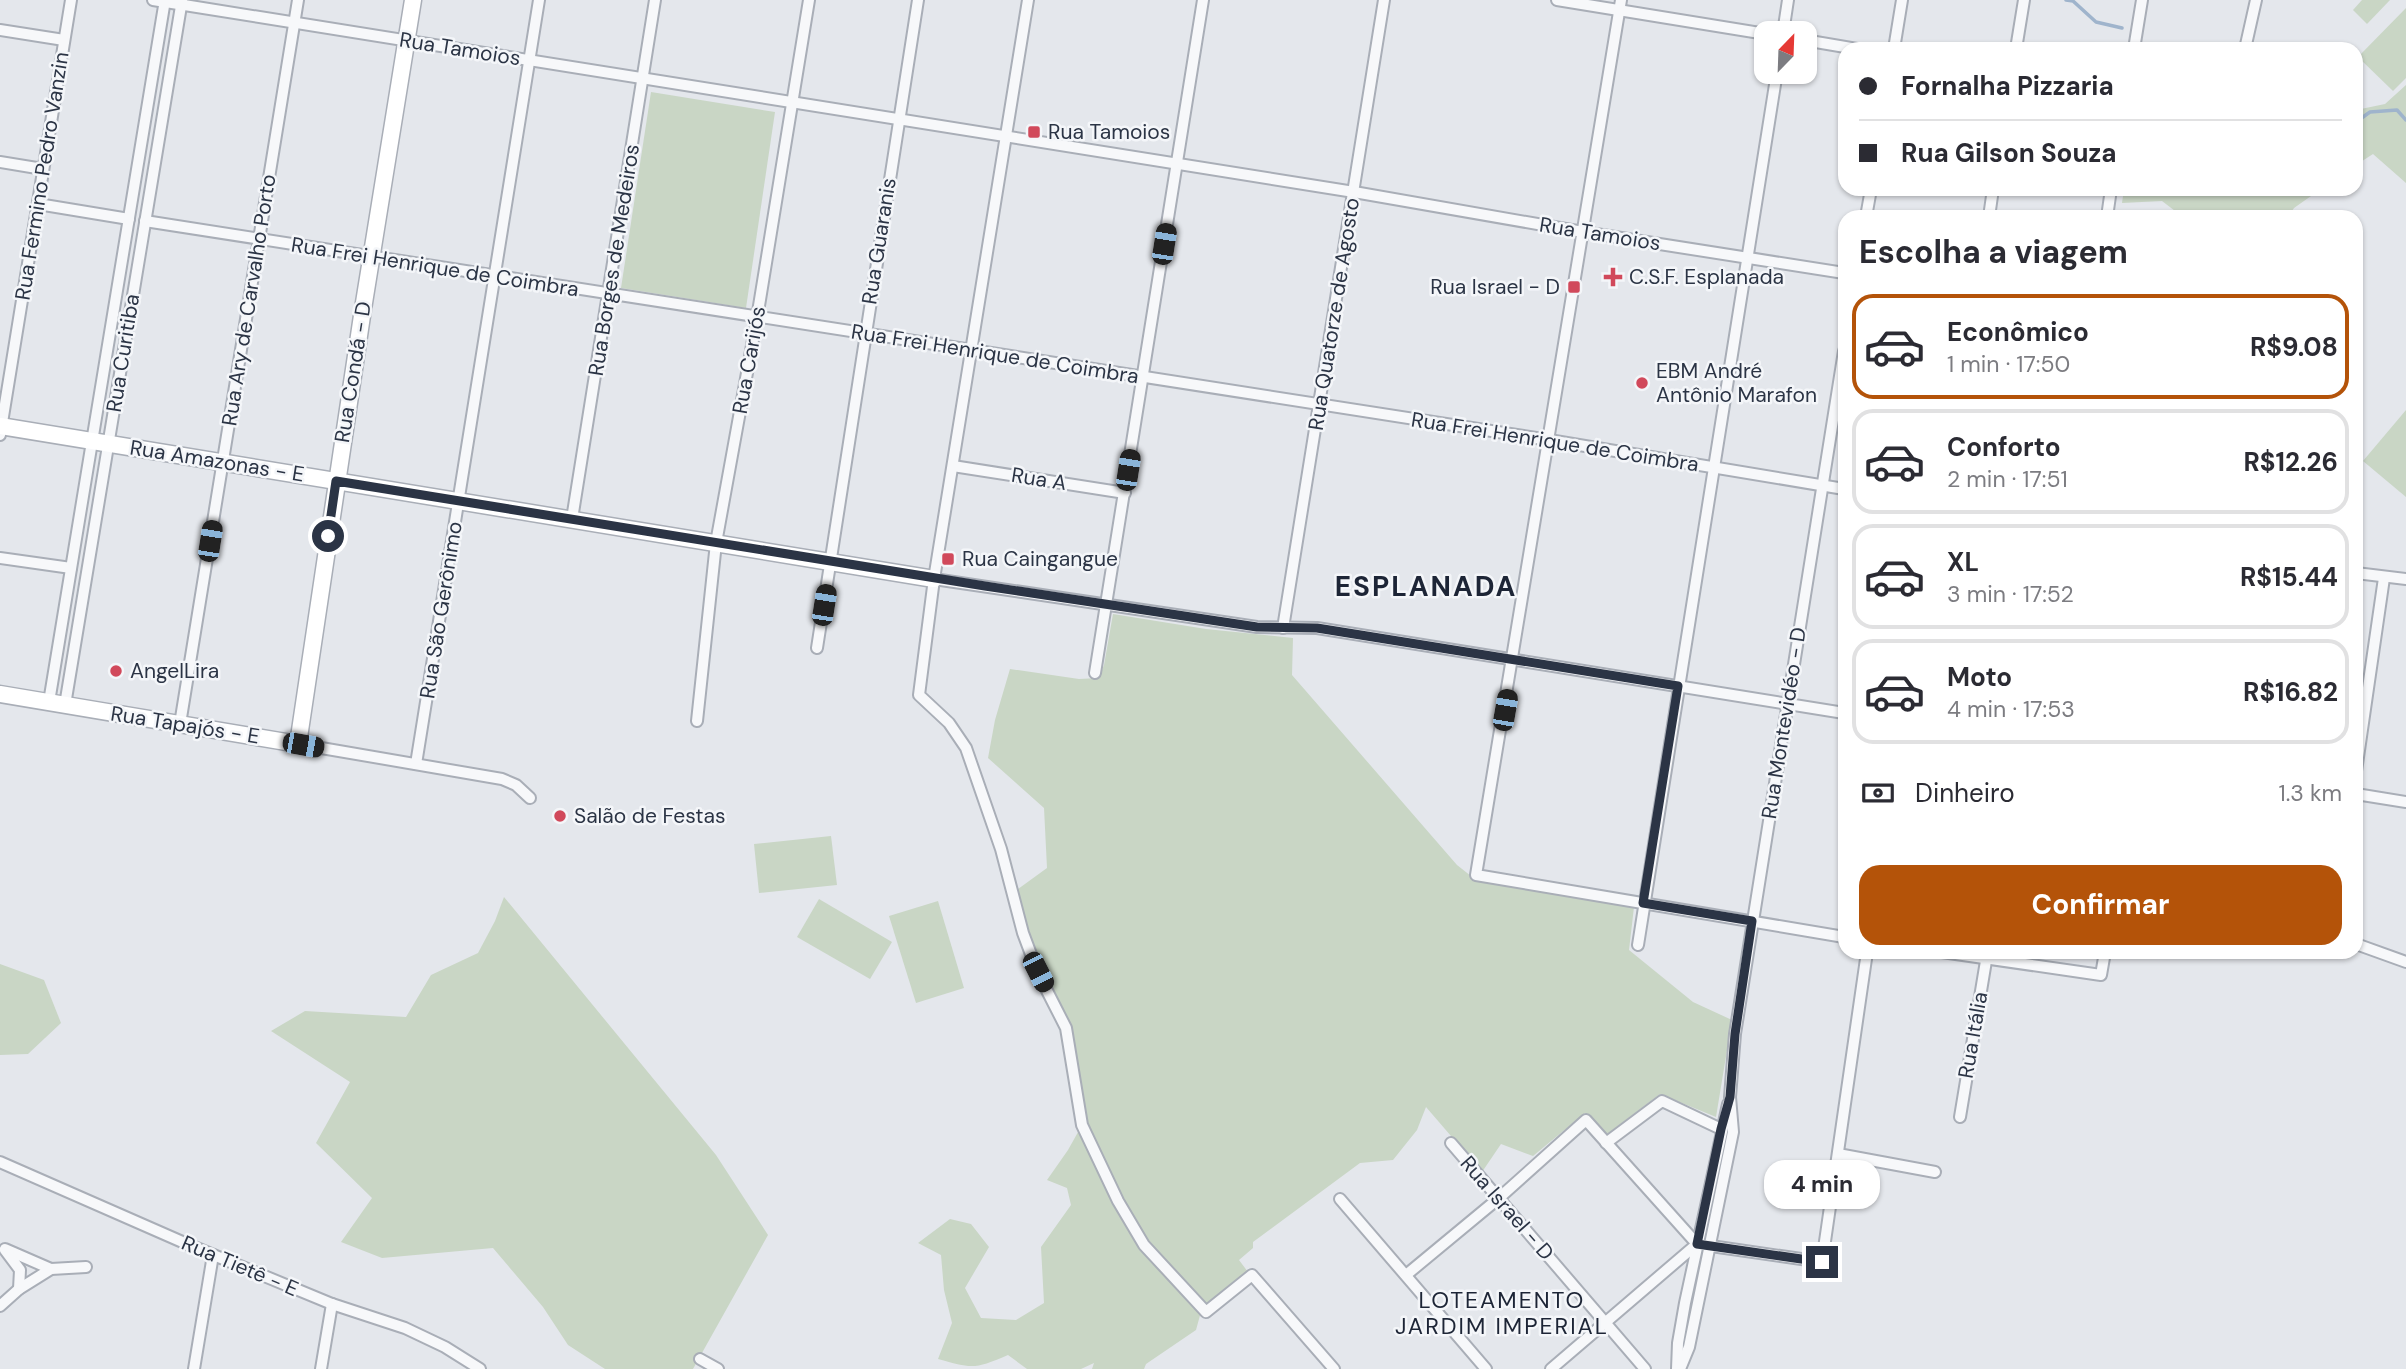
<!DOCTYPE html>
<html lang="pt">
<head>
<meta charset="utf-8">
<style>
  body { margin:0; font-family:"DM Sans",sans-serif; background:#f7f7f7; color:#2b2b33; height:100vh; display:flex; flex-direction:column; font-size:26px; white-space:nowrap }
  * { box-sizing:border-box; margin:0 }
  p { font-size:23px; color:#7c7c81 }
  .icon { flex:none; width:38px; height:38px; fill:none; stroke:currentColor; stroke-width:2; stroke-linecap:round; stroke-linejoin:round }
  .map { position:relative; flex:1; overflow:hidden }
  .side { position:absolute; left:1838px; top:210px; width:525px; height:749px; display:flex; flex-direction:column; background:#fff; border-radius:21px; box-shadow:0 2px 5px #0004 }
  .side>* { flex:none }
  .guide { position:absolute; left:1838px; top:42px; width:525px; height:154px; border-radius:21px; box-shadow:0 2px 5px #0004; display:grid; align-content:center; height:154px; padding:0 21px; background:#fff }
  .needle { width:46px; rotate:23deg }
  .controls { position:absolute; left:1754px; top:21px; display:grid; gap:14px }
  .controls a { display:grid; place-items:center; width:63px; height:63px; border-radius:14px; background:#fff; box-shadow:0 2px 5px #0004; font-size:35px }
  .end { position:absolute; width:32px; height:32px; margin:-16px; border:9px solid #2b3445; background:#fff; box-shadow:0 0 0 4px #fff }
  .from { border-radius:50% }
  .bubble { position:absolute; height:49px; border-radius:21px; background:#fff; box-shadow:0 2px 5px #0004; font-size:23px; font-weight:700; line-height:49px; text-align:center }
  .car { position:absolute; width:21px; height:42px; margin:-21px -10px; border-radius:9px; box-shadow:0 0 5px 2px #0007; background:linear-gradient(#222 24%,#8ab4d8 0 40%,#222 0 76%,#8ab4d8 0 86%,#222 0) }
  .guide b { display:flex; align-items:center; gap:24px; height:66px; font-size:26px }
  .guide b+b { border-top:2px solid #e1e1e2 }
  .guide i { width:18px; height:18px; background:#2b2b33 }
  ul { padding:0; list-style:none }
  li { display:flex; align-items:center; gap:21px; height:105px; margin:0 14px 10px; padding:0 7px; border:4px solid #e1e1e2; border-radius:21px }
  li div { flex:1 }
  li b { display:block; font-size:26px }
  li em { font-style:normal; font-weight:700 }
  li.selected { border-color:#b45309 }
  li>.icon { width:63px; height:63px; stroke-width:1.5 }
  h2 { padding:0 21px; font-size:32px; line-height:84px }
  .pay { display:flex; align-items:center; gap:18px; height:77px; padding:0 21px; font-size:26px }
  .pay p { margin-inline-start:auto }
  .primary-button { display:flex; gap:14px; margin-top:auto; padding:14px 21px }
  .primary-button a { flex:1; height:80px; border-radius:21px; background:#b45309; color:#fff; font-size:28px; font-weight:700; line-height:80px; text-align:center }
  .map>svg:first-child { display:block }
  .green { fill:#c9d6c5 }
  .lines { fill:none; stroke-linecap:round; stroke-linejoin:round }
  .stream { stroke:#9fb4cc; stroke-width:3.5 }
  .street-casing { stroke:#a9aeb7; stroke-width:14 }
  .secondary-casing { stroke:#a9aeb7; stroke-width:19 }
  .street { stroke:#f7f8fa; stroke-width:10 }
  .secondary { stroke:#fff; stroke-width:16 }
  .route { stroke:#2b3445; stroke-width:9 }
  .poi-dot { fill:#d1495b; stroke:#f4f6f9; stroke-width:2.5 }
  .labels { text-anchor:middle; stroke-width:5; stroke-linejoin:round; paint-order:stroke }
  .street-label { font-size:21px; fill:#2b3445; stroke:#f4f6f9 }
  .poi-label { font-size:21px; fill:#2b3445; stroke:#f4f6f9; text-anchor:start }
  .neighbourhood-label { font-size:23px; letter-spacing:2px; fill:#1d2536; stroke:#f4f6f9 }
  .district-label { font-size:28px; font-weight:bold; letter-spacing:2px; fill:#1d2536; stroke:#f4f6f9 }
</style>
</head>
<body>
<div class="map">
<svg width="2406" height="1369" viewBox="0 0 2406 1369">
  <rect width="100%" height="100%" fill="#e4e7ec"/>
  <g class="green">
    <path d="M2362 0H2390L2367 24 2353 10Z"/>
    <path d="M2406 8V78L2393 91 2358 57Z"/>
    <path d="M2406 85V183L2373 154 2356 165V110L2385 104Z"/>
    <path d="M651 92 775 112 746 308 621 288Z"/>
    <path d="M2124 189H2321L2294 208 2288 217H2179V214L2162 201 2122 203Z"/>
    <path d="M2406 410V497L2363 461Z"/>
    <path d="M1113 614 1206 629 1293 638 1292 675 1457 865 1476 880 1634 907 1629 950 1693 1002 1732 1020 1716 1117 1660 1094 1606 1135 1585 1113 1533 1156 1501 1144 1482 1172 1426 1107 1417 1130 1393 1160 1360 1163 1253 1242V1248L1239 1260 1248 1272 1202 1308 1196 1330 1146 1364 1144 1369H1092L1094 1363 1081 1369H1027L1008 1355C975 1369 973 1369 938 1359L952 1323 944 1290 941 1255 918 1243 950 1219 971 1224 989 1247 965 1288 981 1318 1016 1320 1044 1303 1041 1247 1071 1205 1067 1188 1047 1180 1068 1150 1082 1125 1066 1028 1038 973 1014 892 1047 868 1044 808 988 758 995 720 1010 669 1079 679 1099 678 1104 665Z"/>
    <path d="M831 836 837 885 759 893 754 844Z"/>
    <path d="M504 897 716 1155 768 1235 693 1369H605L568 1345 543 1307 493 1248 382 1258 341 1242 372 1198 316 1143 350 1082 271 1031 305 1011 406 1017 431 975 478 953 495 921Z"/>
    <path d="M819 899 892 942 870 979 797 937Z"/>
    <path d="M938 901 964 988 916 1003 889 916Z"/>
    <path d="M0 964 44 980 61 1023 28 1054 0 1055Z"/>
  </g>
  <g class="lines">
    <g class="stream">
      <path d="M2066 0 2073 1 2096 22 2122 28"/>
      <path d="M2356 122 2370 112 2397 110 2406 120"/>
    </g>
    <g class="street-casing">
      <g id="street">
        <path d="M153 0 1354 192 1583 232 1844 273"/>
        <path d="M1028 0 934 579 919 695 949 723 966 748 1001 849 1023 933 1038 973 1066 1028 1082 1125 1118 1201 1144 1245 1206 1312 1252 1275 1334 1369"/>
        <path d="M1557 0 1766 34"/>
        <path d="M1621 0 1476 875 1844 937"/>
        <path d="M0 30 64 40"/>
        <path d="M1783 33 1788 0"/>
        <path d="M1804 40 1857 49"/>
        <path d="M1894 49 1902 0"/>
        <path d="M2016 49 2024 0"/>
        <path d="M2134 49 2142 0"/>
        <path d="M2245 49 2256 0"/>
        <path d="M0 162 43 169"/>
        <path d="M38 204 129 219"/>
        <path d="M1866 217 1871 189"/>
        <path d="M1989 217 1993 189"/>
        <path d="M2107 217 2111 189"/>
        <path d="M145 221 1549 440 1844 489"/>
        <path d="M0 435 71 0"/>
        <path d="M953 466 1125 493"/>
        <path d="M572 519 655 0"/>
        <path d="M0 558 71 568"/>
        <path d="M2356 573 2406 579"/>
        <path d="M934 579 1257 627 1317 628 1844 713"/>
        <path d="M1283 628 1384 0"/>
        <path d="M817 648 918 0"/>
        <path d="M1095 673 1203 0"/>
        <path d="M49 702 165 0"/>
        <path d="M65 705 182 0"/>
        <path d="M697 721 716 543 757 318 809 0"/>
        <path d="M180 724 298 0"/>
        <path d="M298 744 502 779 516 785 530 798"/>
        <path d="M416 764 539 0"/>
        <path d="M2356 771 2384 578"/>
        <path d="M2356 794 2406 802"/>
        <path d="M2356 944 2406 962"/>
        <path d="M1638 945 1777 72"/>
        <path d="M1942 952 2101 975 2105 952"/>
        <path d="M1960 1117 1987 955"/>
        <path d="M1451 1143 1645 1369"/>
        <path d="M1606 1143 1662 1101 1721 1129"/>
        <path d="M1838 1154 1935 1172"/>
        <path d="M0 1162 187 1244 332 1304 405 1328 445 1347 480 1369"/>
        <path d="M1340 1199 1486 1369"/>
        <path d="M1697 1244 1822 1262 1867 952"/>
        <path d="M5 1249 51 1269"/>
        <path d="M5 1250 20 1270 19 1289"/>
        <path d="M1406 1275 1499 1198 1586 1120 1697 1244"/>
        <path d="M0 1306 19 1289 51 1269 86 1267"/>
        <path d="M700 1359 718 1369"/>
        <path d="M194 1369 213 1255"/>
        <path d="M321 1369 332 1304"/>
        <path d="M1551 1369 1697 1244"/>
        <path d="M1677 1369 1678 1343 1685 1303 1728 1104"/>
        <path d="M1680 1369 1689 1347 1733 1132 1730 1097 1735 1034 1844 351"/>
      </g>
    </g>
    <g class="secondary-casing">
      <g id="secondary">
        <path d="M0 426 934 579"/>
        <path d="M0 694 298 744 363 309 413 0"/>
      </g>
    </g>
    <use href="#street" class="street"/>
    <use href="#secondary" class="secondary"/>
  </g>
  <g class="lines">
    <path class="route" d="M328 536 336 481 985 586 1257 627 1317 628 1678 686 1643 903 1752 921 1735 1034 1730 1097 1721 1129 1697 1244 1822 1262"/>
  </g>
  <g class="poi-dot">
    <rect x="1027" y="125" width="14" height="14" rx="3.5"/>
    <path d="M1609.5 266.5h7v7h7v7h-7v7h-7v-7h-7v-7h7z"/>
    <rect x="1567" y="280" width="14" height="14" rx="3.5"/>
    <circle cx="1642" cy="383" r="7"/>
    <rect x="941" y="552" width="14" height="14" rx="3.5"/>
    <circle cx="116" cy="671" r="7"/>
    <circle cx="560" cy="816" r="7"/>
  </g>
  <g class="labels">
    <g class="street-label">
      <text transform="translate(460 49) rotate(9)" y="7">Rua Tamoios</text>
      <text transform="translate(42 176) rotate(-81)" y="7">Rua Fermino Pedro Vanzin</text>
      <text transform="translate(1600 234) rotate(9)" y="7">Rua Tamoios</text>
      <text transform="translate(879 241) rotate(-81)" y="7">Rua Guaranis</text>
      <text transform="translate(614 260) rotate(-81)" y="7">Rua Borges de Medeiros</text>
      <text transform="translate(435 267) rotate(9)" y="7">Rua Frei Henrique de Coimbra</text>
      <text transform="translate(249 300) rotate(-81)" y="7">Rua Ary de Carvalho Porto</text>
      <text transform="translate(1334 314) rotate(-81)" y="7">Rua Quatorze de Agosto</text>
      <text transform="translate(123 353) rotate(-81)" y="7">Rua Curitiba</text>
      <text transform="translate(995 354) rotate(9)" y="7">Rua Frei Henrique de Coimbra</text>
      <text transform="translate(749 360) rotate(-80)" y="7">Rua Carijós</text>
      <text transform="translate(353 372) rotate(-81)" y="7">Rua Condá - D</text>
      <text transform="translate(1555 442) rotate(9)" y="7">Rua Frei Henrique de Coimbra</text>
      <text transform="translate(217 461) rotate(9)" y="7">Rua Amazonas - E</text>
      <text transform="translate(1039 479) rotate(9)" y="7">Rua A</text>
      <text transform="translate(441 610) rotate(-81)" y="7">Rua São Gerônimo</text>
      <text transform="translate(1784 723) rotate(-81)" y="7">Rua Montevidéo - D</text>
      <text transform="translate(185 725) rotate(9)" y="7">Rua Tapajós - E</text>
      <text transform="translate(1973 1035) rotate(-80)" y="7">Rua Itália</text>
      <text transform="translate(1507 1208) rotate(49)" y="7">Rua Israel - D</text>
      <text transform="translate(240 1266) rotate(23)" y="7">Rua Tietê - E</text>
    </g>
    <g class="poi-label">
      <text x="1048" y="139">Rua Tamoios</text>
      <text x="1629" y="284">C.S.F. Esplanada</text>
      <text x="1560" y="294" text-anchor="end">Rua Israel - D</text>
      <text x="1656" y="378">EBM André<tspan x="1656" dy="24">Antônio Marafon</tspan></text>
      <text x="962" y="566">Rua Caingangue</text>
      <text x="130" y="678">AngelLira</text>
      <text x="574" y="823">Salão de Festas</text>
    </g>
    <g class="neighbourhood-label">
      <text x="1502" y="1308">LOTEAMENTO<tspan x="1502" dy="26">JARDIM IMPERIAL</tspan></text>
    </g>
    <g class="district-label">
      <text x="1426" y="596">ESPLANADA</text>
    </g>
  </g>
</svg>
<div class="controls">
<a><svg class="needle" viewBox="-14 -14 28 28"><path d="M0-13l5 13h-10z" fill="#e53935"/><path d="M0 13l5-13h-10z" fill="#7c7c81"/></svg></a>
</div>
<i class="end from" style="left:328px;top:536px"></i>
<i class="end" style="left:1822px;top:1262px"></i>
<div class="bubble" style="left:1764px;top:1160px;width:116px">4 min</div>
<i class="car" style="left:1164px;top:244px;rotate:9deg"></i>
<i class="car" style="left:1128px;top:470px;rotate:9deg"></i>
<i class="car" style="left:210px;top:541px;rotate:9deg"></i>
<i class="car" style="left:824px;top:605px;rotate:9deg"></i>
<i class="car" style="left:1505px;top:710px;rotate:10deg"></i>
<i class="car" style="left:303px;top:745px;rotate:100deg"></i>
<i class="car" style="left:1038px;top:972px;rotate:153deg"></i>
<div class="guide">
<b><i class="from"></i>Fornalha Pizzaria</b>
<b><i></i>Rua Gilson Souza</b>
</div>
<section class="side">
<h2>Escolha a viagem</h2>
<ul>
<li class="selected"><svg class="icon" aria-label="car" viewBox="0 0 24 24"><path d="M5 17H2v-5l4-1 3-4h7l3 4 3 1v5h-3M9 17h6M6 11h13"/><circle cx="7" cy="17" r="2"/><circle cx="17" cy="17" r="2"/></svg><div><b>Econômico</b><p>1 min · 17:50</p></div><em>R$9.08</em></li>
<li><svg class="icon" aria-label="car" viewBox="0 0 24 24"><path d="M5 17H2v-5l4-1 3-4h7l3 4 3 1v5h-3M9 17h6M6 11h13"/><circle cx="7" cy="17" r="2"/><circle cx="17" cy="17" r="2"/></svg><div><b>Conforto</b><p>2 min · 17:51</p></div><em>R$12.26</em></li>
<li><svg class="icon" aria-label="car" viewBox="0 0 24 24"><path d="M5 17H2v-5l4-1 3-4h7l3 4 3 1v5h-3M9 17h6M6 11h13"/><circle cx="7" cy="17" r="2"/><circle cx="17" cy="17" r="2"/></svg><div><b>XL</b><p>3 min · 17:52</p></div><em>R$15.44</em></li>
<li><svg class="icon" aria-label="car" viewBox="0 0 24 24"><path d="M5 17H2v-5l4-1 3-4h7l3 4 3 1v5h-3M9 17h6M6 11h13"/><circle cx="7" cy="17" r="2"/><circle cx="17" cy="17" r="2"/></svg><div><b>Moto</b><p>4 min · 17:53</p></div><em>R$16.82</em></li>
</ul>
<div class="pay"><svg class="icon" aria-label="cash" viewBox="0 0 24 24"><path d="M3 7h18v10H3z"/><circle cx="12" cy="12" r="2"/></svg>Dinheiro<p>1.3 km</p></div>
<div class="primary-button"><a>Confirmar</a></div>
</section>
</div>
</body>
</html>
